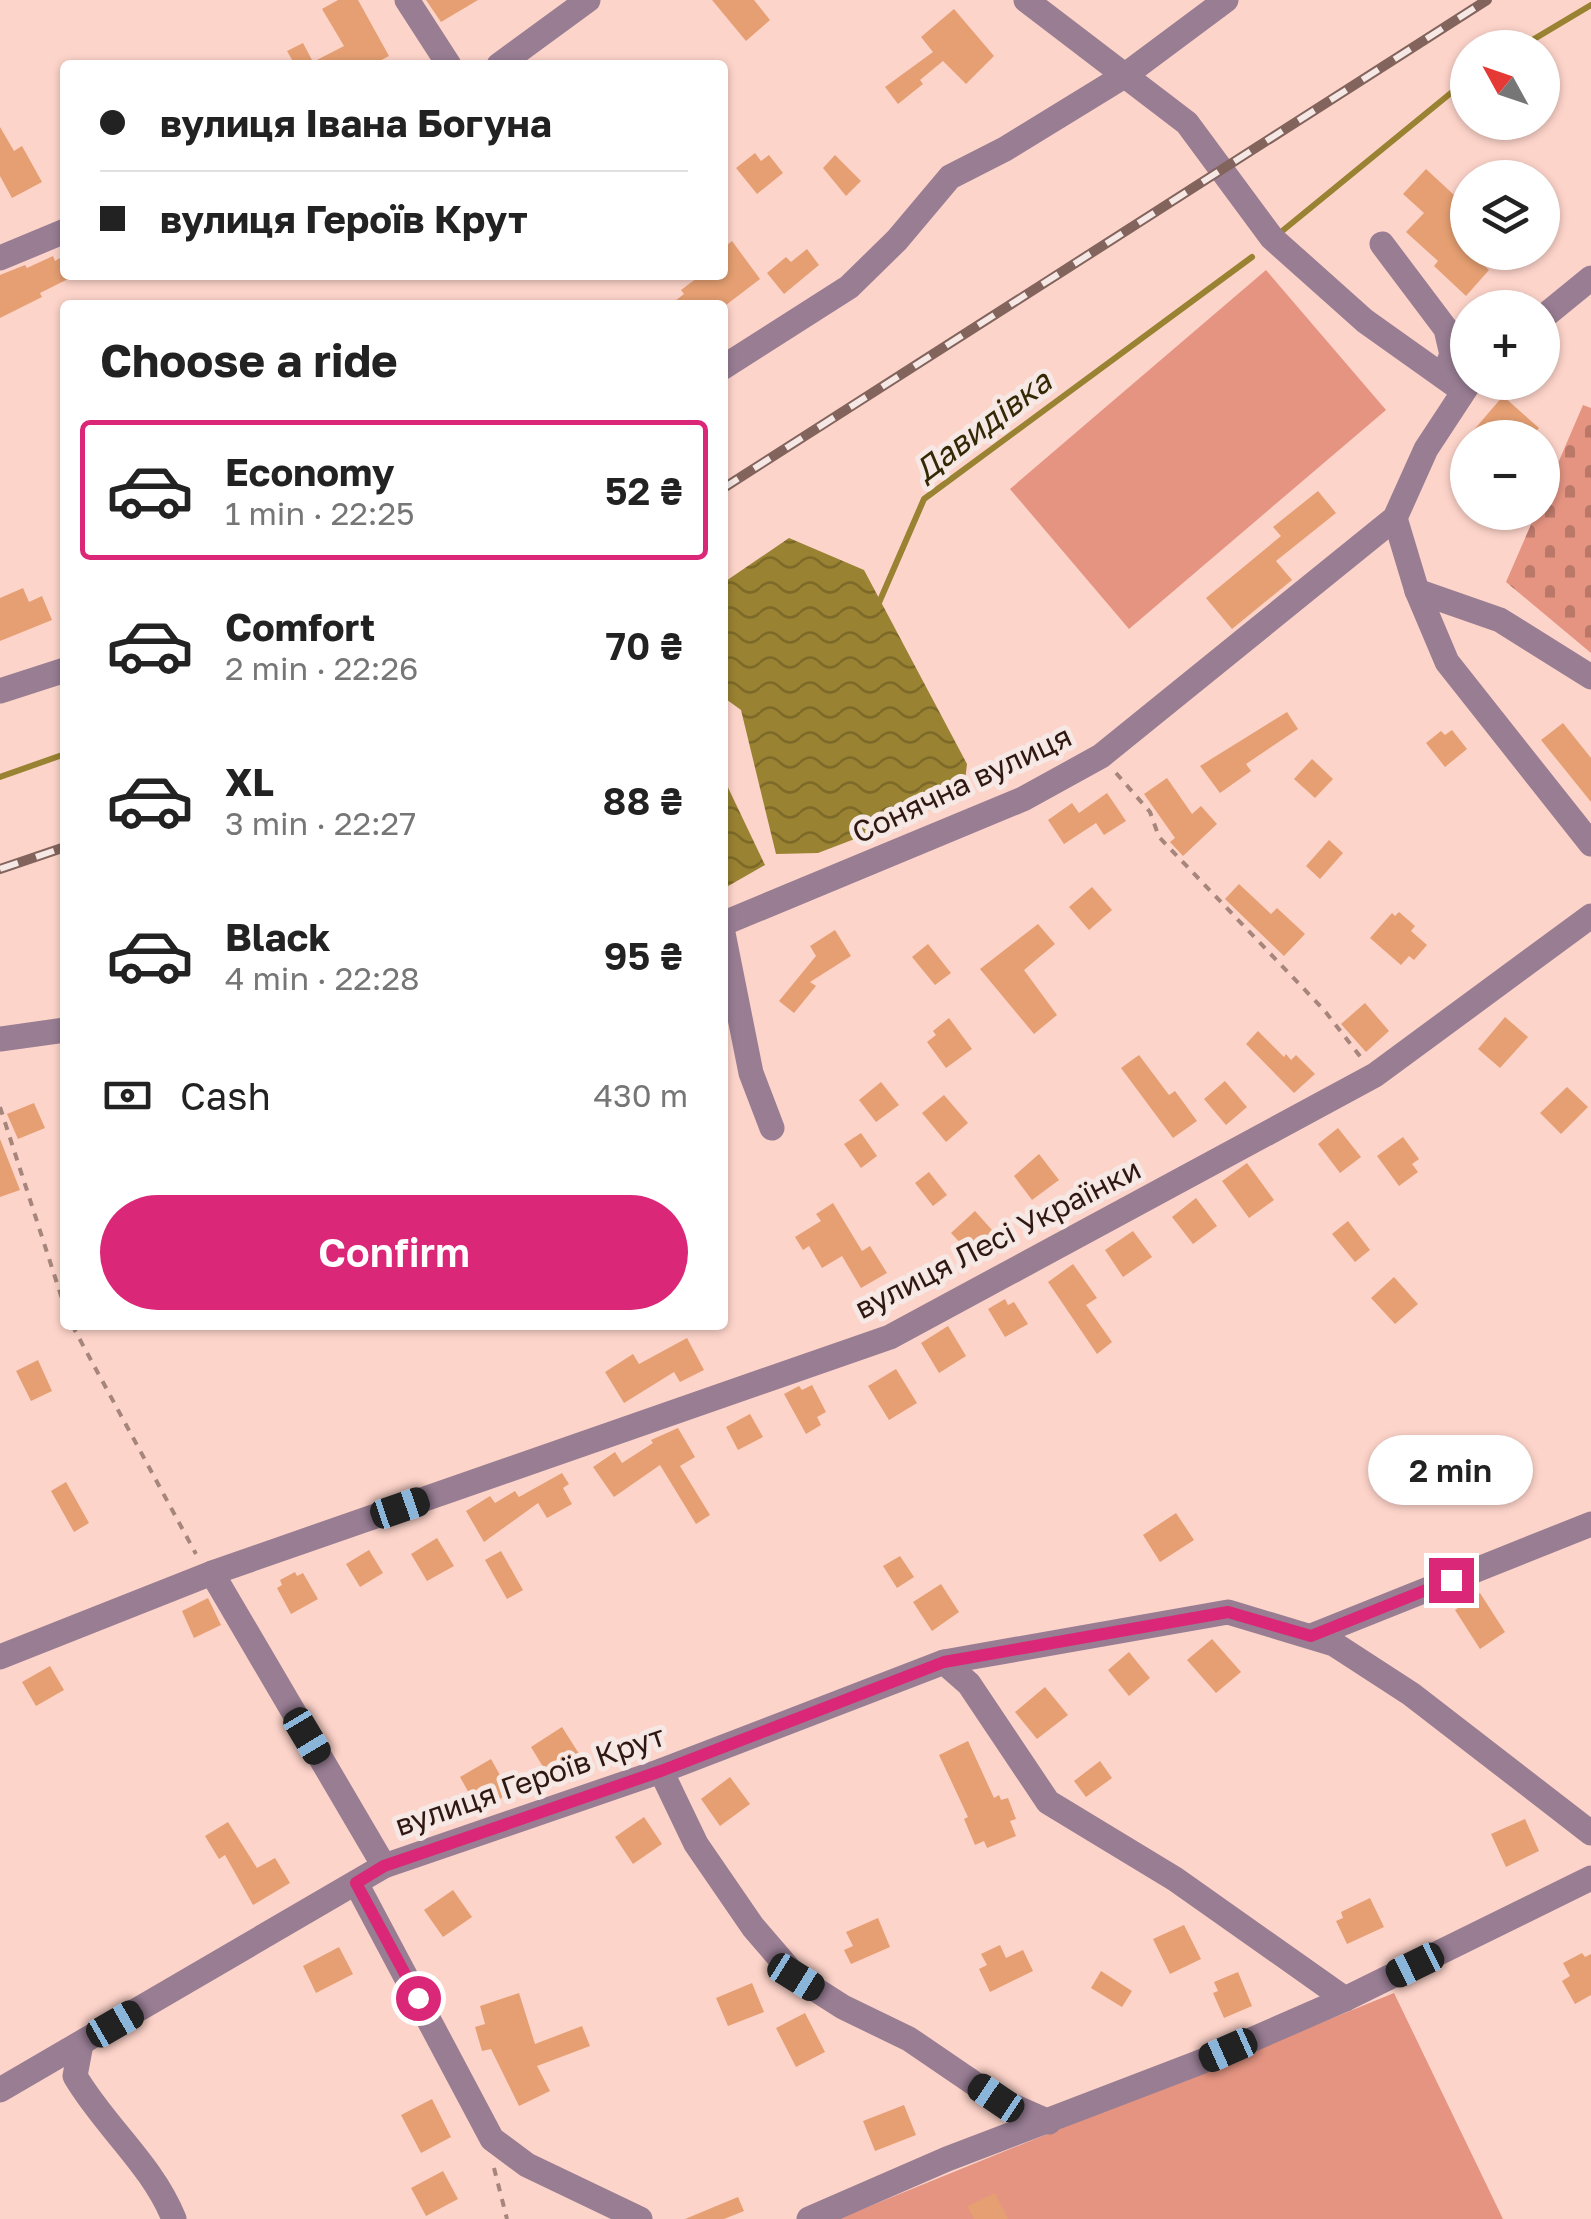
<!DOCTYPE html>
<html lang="en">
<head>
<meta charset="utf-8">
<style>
  body { margin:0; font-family:"Golos Text",sans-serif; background:#f2f2f2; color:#222; height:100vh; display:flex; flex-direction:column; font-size:38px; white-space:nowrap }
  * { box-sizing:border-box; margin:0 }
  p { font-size:32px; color:#767676 }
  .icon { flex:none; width:55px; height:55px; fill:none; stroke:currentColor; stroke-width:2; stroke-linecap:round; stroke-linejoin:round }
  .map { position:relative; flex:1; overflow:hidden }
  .details { position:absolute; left:60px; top:300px; width:668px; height:1030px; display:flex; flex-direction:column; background:#fff; border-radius:10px; box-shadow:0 2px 8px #0004 }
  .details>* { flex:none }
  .hud { position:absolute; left:60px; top:60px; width:668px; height:220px; border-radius:10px; box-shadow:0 2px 8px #0004; display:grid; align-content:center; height:220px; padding:0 40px; background:#fff }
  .needle { width:65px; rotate:310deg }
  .tools { position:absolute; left:1450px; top:30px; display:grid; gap:20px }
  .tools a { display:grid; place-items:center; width:110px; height:110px; border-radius:50%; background:#fff; box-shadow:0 2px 8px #0004; font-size:50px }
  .end { position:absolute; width:45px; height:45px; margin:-22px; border:12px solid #db2777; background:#fff; box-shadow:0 0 0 5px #fff }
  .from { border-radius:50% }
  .bubble { position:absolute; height:70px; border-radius:35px; background:#fff; box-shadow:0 2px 8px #0004; font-size:32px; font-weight:600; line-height:70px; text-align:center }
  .car { position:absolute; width:30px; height:60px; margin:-30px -15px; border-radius:12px; box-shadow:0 0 8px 2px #0007; background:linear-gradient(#222 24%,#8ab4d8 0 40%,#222 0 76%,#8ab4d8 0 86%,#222 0) }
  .hud b { display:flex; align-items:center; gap:35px; height:95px; font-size:38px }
  .hud b+b { border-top:2px solid #e0e0e0 }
  .hud i { width:25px; height:25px; background:#222 }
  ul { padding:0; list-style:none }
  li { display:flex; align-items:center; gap:30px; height:140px; margin:0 20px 15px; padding:0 20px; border:5px solid transparent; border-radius:10px }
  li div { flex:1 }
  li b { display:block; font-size:38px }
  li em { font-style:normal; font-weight:600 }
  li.active { border-color:#db2777 }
  li>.icon { width:90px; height:90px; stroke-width:1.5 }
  h2 { padding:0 40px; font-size:45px; line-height:120px }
  .pay { display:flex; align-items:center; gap:25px; height:110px; padding:0 40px; font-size:38px }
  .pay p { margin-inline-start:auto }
  .primary-button { display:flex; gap:20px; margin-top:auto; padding:20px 40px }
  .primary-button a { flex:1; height:115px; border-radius:60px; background:#db2777; color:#fff; font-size:40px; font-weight:600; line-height:115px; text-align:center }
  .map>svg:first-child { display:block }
  .cemetery { fill:url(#cemetery-stones) }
  .garden { fill:#e59482 }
  .water { fill:url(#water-waves) }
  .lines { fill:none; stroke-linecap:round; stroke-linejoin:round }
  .stream { stroke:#998231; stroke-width:6 }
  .building { fill:#e59f72 }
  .path { stroke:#a6857c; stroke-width:4; stroke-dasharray:8 8; stroke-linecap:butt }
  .minor { stroke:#987d93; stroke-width:25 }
  .rail-casing { stroke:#83645d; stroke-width:10 }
  .rail { stroke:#f6e8e5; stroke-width:6; stroke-dasharray:19; stroke-linecap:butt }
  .route { stroke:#db2777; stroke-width:12 }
  .labels { text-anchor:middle; stroke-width:10; stroke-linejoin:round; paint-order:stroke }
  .street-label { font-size:30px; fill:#2f1812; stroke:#f6e8e5 }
  .water-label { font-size:32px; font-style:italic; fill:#332905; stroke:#f6e8e5 }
</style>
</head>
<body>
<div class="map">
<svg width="1591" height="2219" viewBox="0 0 1591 2219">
  <defs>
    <pattern id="cemetery-stones" width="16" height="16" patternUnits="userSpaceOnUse" patternTransform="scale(2.5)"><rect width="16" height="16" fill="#e59482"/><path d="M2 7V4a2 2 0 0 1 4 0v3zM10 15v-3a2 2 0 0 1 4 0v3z" fill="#ba7869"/></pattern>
    <pattern id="water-waves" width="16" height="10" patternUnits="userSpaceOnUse" patternTransform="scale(2.5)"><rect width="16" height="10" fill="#998231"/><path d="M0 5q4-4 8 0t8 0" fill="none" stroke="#7d6928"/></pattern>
  </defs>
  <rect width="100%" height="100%" fill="#fdd4ca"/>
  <path class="cemetery" d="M1583 405 1591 408V653L1506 582 1536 513 1542 512 1543 498Z"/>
  <g class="garden">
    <path d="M1266 270 1386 410 1129 629 1010 489Z"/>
    <path d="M1394 1993 1503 2219H838Z"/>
  </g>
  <g class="water">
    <path d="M789 538 864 570 967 764 964 789 941 806 818 853 776 854 741 710 723 697V583Z"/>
    <path d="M723 777 765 865 723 889H722Z"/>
  </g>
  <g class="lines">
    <g class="stream">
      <path d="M1519 48 1591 5"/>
      <path d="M1281 232 1468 79"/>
      <path d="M878 605 924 499 1252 257"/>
      <path d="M0 777 65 754"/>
    </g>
  </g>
  <g class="building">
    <path d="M338 0H358L389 56 372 65H295L287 51 303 43 313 62 344 46 322 9Z"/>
    <path d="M426 0H478L441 22Z"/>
    <path d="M712 0H754L770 20 746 41Z"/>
    <path d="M954 9 994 56 966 84 943 61 920 80 923 84 898 104 885 87 933 52 921 37Z"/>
    <path d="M0 127 14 151 22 146 42 182 12 198 0 176Z"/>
    <path d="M755 153 761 161 769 155 783 173 757 194 736 168Z"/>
    <path d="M835 155 861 181 846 196 823 168Z"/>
    <path d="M1426 169 1468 208V252H1486L1478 261 1489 270 1466 296 1434 266 1438 261 1406 232 1424 213 1403 194Z"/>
    <path d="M732 241 760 279 726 305H670L684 294 681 290 701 275H722V249Z"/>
    <path d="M807 249 819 265 784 294 767 273 786 257 791 262Z"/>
    <path d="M53 256 55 261 62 257 65 275 72 277 40 293 42 297 0 318V275L25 265 27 268Z"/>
    <path d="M1503 396 1539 428 1530 438H1467Z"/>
    <path d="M1318 491 1336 513 1276 561 1292 580 1232 629 1206 598 1281 536 1273 527Z"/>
    <path d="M23 588 29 602 42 596 52 620 0 641V598Z"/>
    <path d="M1287 712 1298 729 1246 764 1251 771 1220 793 1200 766Z"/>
    <path d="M1563 723 1591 758V802L1541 740Z"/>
    <path d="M1452 730 1467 749 1445 767 1426 743 1441 731 1445 735Z"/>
    <path d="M1312 759 1333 779 1315 798 1294 779Z"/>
    <path d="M1167 778 1192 814 1201 806 1217 824 1183 856 1170 842 1175 838 1144 794Z"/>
    <path d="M1107 793 1126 821 1104 835 1096 823 1064 844 1048 820 1072 803 1079 813Z"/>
    <path d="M1329 840 1343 853 1320 879 1306 866Z"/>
    <path d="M1239 884 1271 914 1277 908 1305 934 1284 956 1225 899Z"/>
    <path d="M1092 887 1112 910 1089 930 1069 907Z"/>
    <path d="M1399 912 1415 926 1411 931 1427 945 1414 960 1409 956 1401 965 1370 938 1392 913 1395 916Z"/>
    <path d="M1038 924 1055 944 1024 970 1057 1015 1034 1034 980 969Z"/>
    <path d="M835 930 851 956 810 982 816 986 794 1013 779 1001 816 956 810 946Z"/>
    <path d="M928 944 951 973 935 985 912 957Z"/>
    <path d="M1365 1003 1389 1031 1366 1052 1341 1024Z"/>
    <path d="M1505 1017 1528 1037 1500 1068 1478 1049Z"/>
    <path d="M949 1018 972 1049 946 1068 927 1042 936 1035 933 1031Z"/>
    <path d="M1258 1031 1284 1057 1286 1054 1291 1060 1296 1055 1315 1074 1294 1093 1246 1044Z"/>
    <path d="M1139 1055 1169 1095 1175 1091 1197 1121 1173 1138 1121 1068Z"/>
    <path d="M1225 1081 1247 1107 1226 1125 1204 1099Z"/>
    <path d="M881 1082 899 1105 876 1122 859 1100Z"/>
    <path d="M1567 1087 1588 1107 1561 1134 1540 1113Z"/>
    <path d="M944 1095 968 1123 946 1142 922 1113Z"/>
    <path d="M34 1103 45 1128 18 1139 7 1114Z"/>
    <path d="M1338 1128 1361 1157 1340 1173 1318 1144Z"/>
    <path d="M861 1133 877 1156 861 1168 844 1144Z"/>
    <path d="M1403 1137 1419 1159 1412 1164 1418 1172 1399 1186 1377 1156Z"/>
    <path d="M0 1139 20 1190 0 1197Z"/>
    <path d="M1039 1154 1059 1180 1032 1200 1014 1176Z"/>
    <path d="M1247 1163 1274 1200 1249 1218 1222 1181Z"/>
    <path d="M929 1172 947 1195 933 1206 915 1183Z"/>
    <path d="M1196 1198 1217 1226 1193 1244 1172 1217Z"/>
    <path d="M833 1203 862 1251 870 1246 887 1273 861 1288 842 1256 822 1268 809 1246 803 1250 795 1237 821 1221 816 1214Z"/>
    <path d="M975 1211 1001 1240 977 1261 951 1233Z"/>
    <path d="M1348 1221 1370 1250 1355 1262 1332 1234Z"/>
    <path d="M1133 1231 1152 1257 1123 1277 1105 1250Z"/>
    <path d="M1073 1264 1097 1298 1086 1305 1112 1342 1097 1354 1048 1282Z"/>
    <path d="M1394 1277 1418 1304 1395 1324 1371 1298Z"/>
    <path d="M1005 1299 1008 1305 1014 1302 1028 1324 1005 1337 988 1309Z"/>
    <path d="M948 1326 966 1356 939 1373 921 1343Z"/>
    <path d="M687 1338 704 1370 680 1382 674 1372 624 1403 605 1372 633 1354 639 1364Z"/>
    <path d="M38 1360 52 1391 31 1401 16 1371Z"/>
    <path d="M896 1369 917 1403 889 1420 868 1386Z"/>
    <path d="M812 1385 826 1412 817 1417 821 1425 806 1434 784 1394 799 1386 802 1390Z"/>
    <path d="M750 1414 763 1437 738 1450 726 1427Z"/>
    <path d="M678 1428 695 1457 680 1466 710 1515 696 1524 660 1465 614 1497 593 1467 615 1452 622 1463 653 1443 651 1440Z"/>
    <path d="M562 1473 569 1484 563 1488 572 1504 547 1518 538 1503 484 1542 466 1511 490 1496 495 1503 515 1491 519 1497Z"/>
    <path d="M66 1482 89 1523 74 1532 51 1491Z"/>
    <path d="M1176 1513 1194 1540 1160 1562 1143 1535Z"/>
    <path d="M437 1538 454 1566 427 1581 411 1554Z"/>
    <path d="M369 1550 383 1573 360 1587 346 1564Z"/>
    <path d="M501 1551 523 1590 507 1599 485 1560Z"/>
    <path d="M900 1556 914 1577 897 1588 883 1566Z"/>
    <path d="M295 1572 297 1576 303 1573 318 1599 291 1614 277 1588 282 1585 280 1580Z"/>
    <path d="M941 1584 959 1612 932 1631 913 1602Z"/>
    <path d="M1480 1593 1505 1632 1480 1649 1455 1610Z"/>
    <path d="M208 1598 221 1625 194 1638 182 1611Z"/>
    <path d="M1212 1639 1241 1672 1216 1693 1187 1660Z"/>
    <path d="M1129 1652 1150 1678 1129 1696 1108 1670Z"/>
    <path d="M50 1666 64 1690 36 1706 22 1682Z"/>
    <path d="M1045 1687 1068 1715 1037 1739 1015 1712Z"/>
    <path d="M562 1727 583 1760 551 1780 531 1747Z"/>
    <path d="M968 1741 994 1798 999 1795 1001 1800 1008 1798 1016 1819 1010 1821 1016 1836 987 1848 984 1841 975 1845 964 1819 968 1817 939 1755Z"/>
    <path d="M491 1759 510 1793 479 1811 460 1777Z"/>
    <path d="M1100 1761 1112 1778 1086 1797 1074 1781Z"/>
    <path d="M730 1777 750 1804 720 1826 701 1799Z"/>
    <path d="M644 1817 662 1844 633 1864 615 1837Z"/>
    <path d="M1525 1819 1539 1851 1506 1867 1491 1834Z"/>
    <path d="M228 1822 257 1868 275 1858 290 1883 253 1905 225 1855 219 1859 205 1836Z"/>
    <path d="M453 1890 472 1917 443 1937 424 1910Z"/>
    <path d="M1370 1898 1384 1927 1347 1944 1336 1921 1343 1918 1341 1912Z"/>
    <path d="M878 1918 890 1947 851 1964 844 1950 853 1946 846 1932Z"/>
    <path d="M1184 1925 1201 1959 1170 1974 1153 1939Z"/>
    <path d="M1000 1945 1006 1958 1023 1950 1033 1971 990 1992 979 1969 987 1965 981 1954Z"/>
    <path d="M339 1947 353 1974 316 1993 303 1966Z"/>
    <path d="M1582 1953 1585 1957 1591 1954V1995L1575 2004 1562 1981 1570 1976 1563 1963Z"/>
    <path d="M1101 1971 1132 1991 1122 2007 1091 1988Z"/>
    <path d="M1238 1972 1252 2006 1224 2018 1213 1993 1218 1991 1214 1982Z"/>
    <path d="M752 1983 764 2012 728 2026 716 1998Z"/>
    <path d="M519 1993 535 2044 582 2026 590 2046 537 2066 550 2091 519 2106 491 2049 482 2051 475 2027 485 2024 480 2006Z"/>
    <path d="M805 2013 825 2052 796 2067 776 2028Z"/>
    <path d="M432 2099 451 2137 421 2153 401 2115Z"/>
    <path d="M904 2105 916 2135 875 2151 863 2121Z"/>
    <path d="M443 2171 458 2199 426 2216 411 2188Z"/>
    <path d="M995 2193 1008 2219H974L967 2206Z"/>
    <path d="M738 2197 744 2211 724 2219H685Z"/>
  </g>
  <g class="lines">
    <g class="path">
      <path d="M1116 773 1150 812 1159 837 1324 1010 1363 1060"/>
      <path d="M0 1107 65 1308"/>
      <path d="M72 1325 196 1554"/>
      <path d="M494 2168 507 2219"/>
    </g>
    <g class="minor">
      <path d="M407 0 449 65"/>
      <path d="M1026 0 1187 123 1272 238 1365 321 1462 390"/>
      <path d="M499 65 588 0"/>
      <path d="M1382 244 1446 329 1452 355 1443 375"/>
      <path d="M0 258 65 231"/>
      <path d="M1542 318 1591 278"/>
      <path d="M722 368 849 287 897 240 950 177 1005 149 1124 76 1226 0"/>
      <path d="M1395 518 1417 591 1447 662 1591 844"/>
      <path d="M1417 591 1500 620 1591 677"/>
      <path d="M0 691 65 670"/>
      <path d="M722 924 1023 799 1101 756 1395 518 1426 449 1470 382"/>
      <path d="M722 928 751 1073 772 1128"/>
      <path d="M0 1039 65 1030"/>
      <path d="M212 1573 384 1866"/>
      <path d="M1311 1636 1591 1524"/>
      <path d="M0 1657 212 1573 890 1337 1375 1075 1591 916"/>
      <path d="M944 1662 1228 1612 1334 1644 1411 1694 1591 1833"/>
      <path d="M661 1771 696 1844 753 1927 796 1977 843 2007 909 2039 997 2099 1049 2122"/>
      <path d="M356 1883 492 2139 527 2165 640 2219"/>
      <path d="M81 2044 75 2076C104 2126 152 2164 174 2219"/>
      <path d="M0 2090 384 1866 661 1771 944 1662 969 1684 1048 1802 1175 1879 1345 1999"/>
      <path d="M809 2219 947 2159 1198 2063 1345 1999 1591 1878"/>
    </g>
    <g class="rail-casing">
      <g id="rail">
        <path d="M722 489 1487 0"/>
        <path d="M0 869 65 847"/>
      </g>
    </g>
    <use href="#rail" class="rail"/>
  </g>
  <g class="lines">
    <path class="route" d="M418 1998 356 1883 384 1866 661 1771 944 1662 1228 1612 1311 1636 1451 1580"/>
  </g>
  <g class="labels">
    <g class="street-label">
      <text transform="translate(962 785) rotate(-25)" y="10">Сонячна вулиця</text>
      <text transform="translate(998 1239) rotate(-27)" y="10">вулиця Лесі Українки</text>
      <text transform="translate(530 1781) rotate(-19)" y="10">вулиця Героїв Крут</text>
    </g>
    <g class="water-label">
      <text transform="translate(983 426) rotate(-37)" y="11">Давидівка</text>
    </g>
  </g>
</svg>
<div class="tools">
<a><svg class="needle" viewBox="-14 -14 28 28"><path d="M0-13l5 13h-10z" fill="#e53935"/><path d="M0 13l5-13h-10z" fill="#767676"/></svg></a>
<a><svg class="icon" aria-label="layers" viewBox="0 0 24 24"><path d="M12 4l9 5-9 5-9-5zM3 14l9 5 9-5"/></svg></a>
<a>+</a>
<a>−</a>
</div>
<i class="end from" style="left:418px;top:1998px"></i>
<i class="end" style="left:1451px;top:1580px"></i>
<div class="bubble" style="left:1368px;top:1435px;width:165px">2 min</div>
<i class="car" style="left:400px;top:1508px;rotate:71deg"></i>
<i class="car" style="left:307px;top:1736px;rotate:149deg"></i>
<i class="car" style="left:1415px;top:1965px;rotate:244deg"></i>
<i class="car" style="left:796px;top:1977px;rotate:122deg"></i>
<i class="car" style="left:115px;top:2024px;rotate:60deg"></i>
<i class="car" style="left:1228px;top:2050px;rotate:246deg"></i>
<i class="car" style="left:996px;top:2098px;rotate:304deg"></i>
<div class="hud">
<b><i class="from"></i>вулиця Івана Богуна</b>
<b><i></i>вулиця Героїв Крут</b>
</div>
<section class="details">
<h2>Choose a ride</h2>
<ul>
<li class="active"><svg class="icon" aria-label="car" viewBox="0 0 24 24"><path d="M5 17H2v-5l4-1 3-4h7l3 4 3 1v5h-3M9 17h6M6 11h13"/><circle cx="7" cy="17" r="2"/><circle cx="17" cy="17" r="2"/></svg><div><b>Economy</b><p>1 min · 22:25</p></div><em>52 ₴</em></li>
<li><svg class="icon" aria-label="car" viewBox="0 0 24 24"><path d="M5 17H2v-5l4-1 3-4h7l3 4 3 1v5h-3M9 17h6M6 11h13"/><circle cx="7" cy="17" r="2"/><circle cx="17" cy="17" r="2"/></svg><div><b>Comfort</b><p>2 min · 22:26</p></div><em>70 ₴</em></li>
<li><svg class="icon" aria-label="car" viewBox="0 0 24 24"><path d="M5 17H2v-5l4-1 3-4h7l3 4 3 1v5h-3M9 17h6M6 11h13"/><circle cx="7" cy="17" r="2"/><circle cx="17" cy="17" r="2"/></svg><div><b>XL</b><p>3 min · 22:27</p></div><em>88 ₴</em></li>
<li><svg class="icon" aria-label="car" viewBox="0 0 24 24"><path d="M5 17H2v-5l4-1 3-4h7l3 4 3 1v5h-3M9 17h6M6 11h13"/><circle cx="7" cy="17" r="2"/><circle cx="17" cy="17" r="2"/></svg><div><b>Black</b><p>4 min · 22:28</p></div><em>95 ₴</em></li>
</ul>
<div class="pay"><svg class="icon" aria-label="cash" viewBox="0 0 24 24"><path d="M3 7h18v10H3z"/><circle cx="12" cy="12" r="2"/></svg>Cash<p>430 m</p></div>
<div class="primary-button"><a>Confirm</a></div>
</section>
</div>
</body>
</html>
